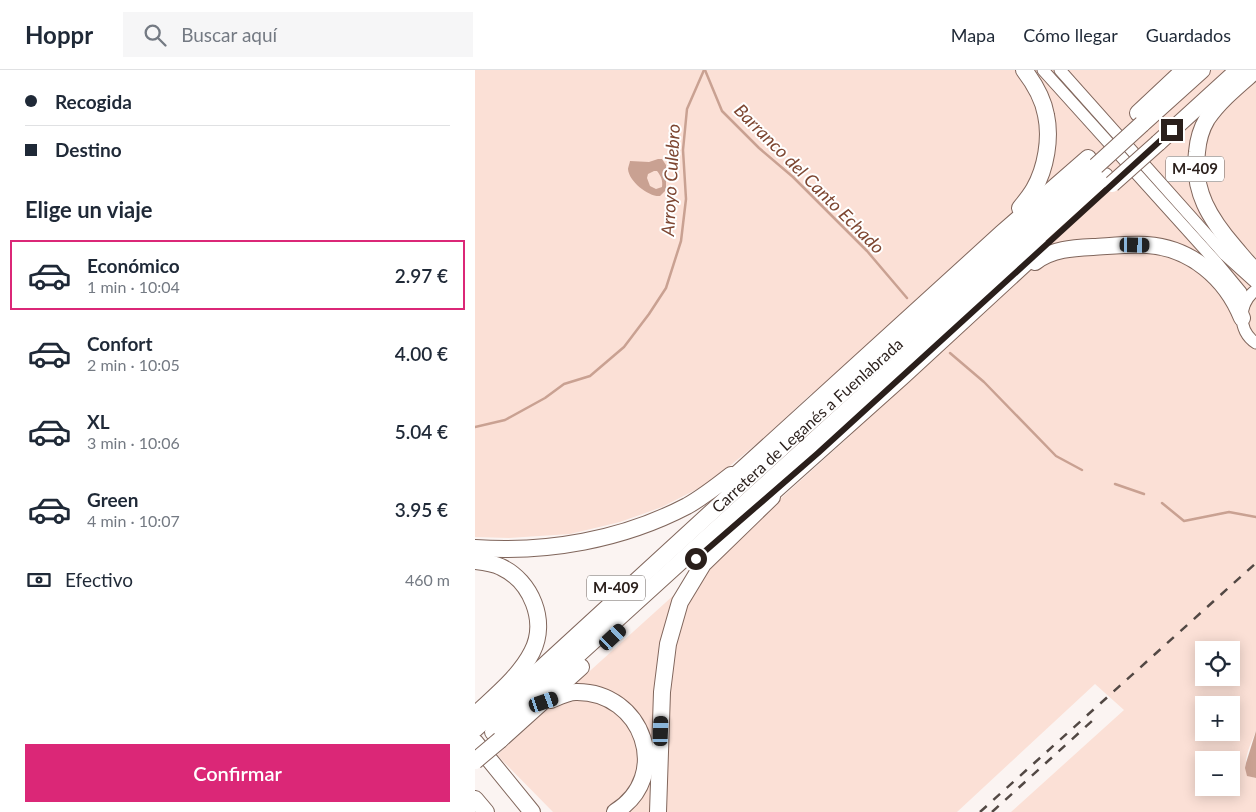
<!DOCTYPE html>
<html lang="es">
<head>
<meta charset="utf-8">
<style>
  body { margin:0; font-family:Lato,sans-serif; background:#f6f6f7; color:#1f2937; height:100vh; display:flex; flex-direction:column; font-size:19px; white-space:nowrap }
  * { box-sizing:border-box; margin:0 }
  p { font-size:16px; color:#747a83 }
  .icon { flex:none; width:28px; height:28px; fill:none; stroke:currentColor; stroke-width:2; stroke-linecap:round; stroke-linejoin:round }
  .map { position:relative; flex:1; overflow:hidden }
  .details { display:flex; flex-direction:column; background:#fff; width:475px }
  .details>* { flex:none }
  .hud { display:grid; align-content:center; height:110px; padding:0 25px; background:#fff }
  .fabs { position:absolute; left:720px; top:571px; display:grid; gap:10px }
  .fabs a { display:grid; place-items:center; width:45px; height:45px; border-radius:0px; background:#fff; box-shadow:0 2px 12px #0003; font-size:25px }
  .end { position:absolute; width:22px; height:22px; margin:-11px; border:6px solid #2a1f1b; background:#fff; box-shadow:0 0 0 2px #fff }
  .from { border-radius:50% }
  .car { position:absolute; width:15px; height:30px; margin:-15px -8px; border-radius:6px; box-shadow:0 0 4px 1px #0007; background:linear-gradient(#222 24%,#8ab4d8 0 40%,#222 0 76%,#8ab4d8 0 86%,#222 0) }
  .hud b { display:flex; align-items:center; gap:18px; height:48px; font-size:19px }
  .hud b+b { border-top:1px solid #e0e1e3 }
  .hud i { width:12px; height:12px; background:#1f2937 }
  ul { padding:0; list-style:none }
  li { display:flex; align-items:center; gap:15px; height:70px; margin:0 10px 8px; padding:0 15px; border:2px solid transparent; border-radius:0px }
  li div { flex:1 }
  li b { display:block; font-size:19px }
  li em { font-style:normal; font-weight:600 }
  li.current { border-color:#db2777 }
  li>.icon { width:45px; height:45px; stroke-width:1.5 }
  h2 { padding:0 25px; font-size:22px; line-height:60px }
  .pay { display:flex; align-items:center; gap:12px; height:55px; padding:0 25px; font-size:19px }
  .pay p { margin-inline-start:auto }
  .cta { display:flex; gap:10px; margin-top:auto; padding:10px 25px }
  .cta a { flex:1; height:58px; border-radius:0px; background:#db2777; color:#fff; font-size:20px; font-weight:600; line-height:58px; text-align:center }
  header { display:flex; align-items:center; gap:30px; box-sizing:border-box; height:70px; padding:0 25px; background:#fff; border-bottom:1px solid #e0e1e3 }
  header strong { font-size:24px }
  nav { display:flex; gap:28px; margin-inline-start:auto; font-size:18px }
  .search { width:350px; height:45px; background:#f6f6f7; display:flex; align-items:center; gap:12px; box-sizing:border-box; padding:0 18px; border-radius:0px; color:#747a83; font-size:19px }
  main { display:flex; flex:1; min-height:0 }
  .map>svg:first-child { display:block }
  .green { fill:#fbe0d6; fill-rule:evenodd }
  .water { fill:#c9a192; fill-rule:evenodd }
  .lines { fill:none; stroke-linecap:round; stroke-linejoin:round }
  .stream { stroke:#c9a192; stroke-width:2.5 }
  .minor-casing { stroke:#80665c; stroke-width:13 }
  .highway-casing { stroke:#80665c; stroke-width:18 }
  .minor { stroke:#fff; stroke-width:11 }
  .highway { stroke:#fff; stroke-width:16 }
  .rail { stroke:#524844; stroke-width:2.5; stroke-dasharray:9 9; stroke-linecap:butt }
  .highway-bridge-casing { stroke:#80665c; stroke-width:18; stroke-linecap:butt }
  .highway-bridge { stroke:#fff; stroke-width:16 }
  .route { stroke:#2a1f1b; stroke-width:6 }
  .labels { text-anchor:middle; stroke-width:4; stroke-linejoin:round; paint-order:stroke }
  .shield { fill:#fff; stroke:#6a625f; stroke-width:1 }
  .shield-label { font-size:15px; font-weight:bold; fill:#2a1f1b }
  .street-label { font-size:16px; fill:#2a1f1b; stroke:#fff }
  .water-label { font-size:18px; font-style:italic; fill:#7d4631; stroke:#fff }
</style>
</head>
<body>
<header>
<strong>Hoppr</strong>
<div class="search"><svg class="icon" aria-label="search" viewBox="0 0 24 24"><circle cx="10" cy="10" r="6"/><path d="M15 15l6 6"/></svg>Buscar aquí</div>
<nav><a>Mapa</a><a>Cómo llegar</a><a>Guardados</a></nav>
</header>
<main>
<section class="details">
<div class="hud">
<b><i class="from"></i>Recogida</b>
<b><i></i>Destino</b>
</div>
<h2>Elige un viaje</h2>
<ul>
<li class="current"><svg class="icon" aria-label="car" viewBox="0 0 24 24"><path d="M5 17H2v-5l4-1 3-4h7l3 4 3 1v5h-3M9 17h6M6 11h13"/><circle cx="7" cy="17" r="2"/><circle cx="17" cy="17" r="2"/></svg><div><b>Económico</b><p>1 min · 10:04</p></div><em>2.97 €</em></li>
<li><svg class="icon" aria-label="car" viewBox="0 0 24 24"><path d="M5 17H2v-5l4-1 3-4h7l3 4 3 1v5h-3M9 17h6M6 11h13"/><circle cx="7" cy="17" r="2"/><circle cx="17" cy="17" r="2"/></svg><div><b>Confort</b><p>2 min · 10:05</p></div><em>4.00 €</em></li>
<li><svg class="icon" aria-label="car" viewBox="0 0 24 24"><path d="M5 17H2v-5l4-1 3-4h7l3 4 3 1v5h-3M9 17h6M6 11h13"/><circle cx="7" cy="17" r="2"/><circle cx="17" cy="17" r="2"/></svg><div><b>XL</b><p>3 min · 10:06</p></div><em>5.04 €</em></li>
<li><svg class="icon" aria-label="car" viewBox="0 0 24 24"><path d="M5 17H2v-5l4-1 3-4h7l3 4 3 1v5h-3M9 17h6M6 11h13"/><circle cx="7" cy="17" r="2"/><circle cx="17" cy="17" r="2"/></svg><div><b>Green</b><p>4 min · 10:07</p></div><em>3.95 €</em></li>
</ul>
<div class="pay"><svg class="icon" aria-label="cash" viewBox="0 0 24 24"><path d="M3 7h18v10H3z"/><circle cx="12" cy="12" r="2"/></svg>Efectivo<p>460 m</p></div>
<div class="cta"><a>Confirmar</a></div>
</section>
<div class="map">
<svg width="781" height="742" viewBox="0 0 781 742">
  <rect width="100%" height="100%" fill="#fbf4f2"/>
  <path class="green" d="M0 0H781V661C776 673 766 693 773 706L781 708V742H536L649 640 620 614 482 742H78L22 685 377 364 337 323 290 367 234 413 187 437 145 452 95 464 34 468 0 467ZM729 580H756V608H729ZM729 635H756V662H729ZM729 690H756V718H729Z"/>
  <g class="water">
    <path d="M183 89H187L191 95V120L185 126C174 127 154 112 153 99 153 98 155 92 155 91L174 92ZM179 101H182C186 106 188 110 187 117L181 119 175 116 172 108 173 104Z"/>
    <path d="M781 661V708L772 706 770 698 771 693Z"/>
  </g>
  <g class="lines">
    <g class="stream">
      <path d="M230 0 247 41 284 78 318 107 392 181 432 228"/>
      <path d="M475 283 509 312 581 386 607 400"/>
      <path d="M0 357 30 350 70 328 89 314 115 306 149 277 174 244 191 218 206 171 211 129 208 80 212 39 229 0"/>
      <path d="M640 414 669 424"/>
      <path d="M687 433 709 451 754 442 781 447"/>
    </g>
    <g class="minor-casing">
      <g id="minor">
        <path d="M568 0 742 193 766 222 769 235"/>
        <path d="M585 0 750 185 781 213"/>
        <path d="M781 220C763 233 762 261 781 273"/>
      </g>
    </g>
    <g class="highway-casing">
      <g id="highway">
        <path d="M781 0C764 15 745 30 732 49 726 59 723 70 722 82 717 121 735 149 760 178 767 186 773 194 781 201"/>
        <path d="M663 43 709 0"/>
        <path d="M667 54 727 0"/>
        <path d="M683 73 763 0"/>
        <path d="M545 138C550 132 555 126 559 119 571 98 576 68 571 45 568 28 559 13 549 0"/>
        <path d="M560 192C577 179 598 178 618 177 636 176 654 174 672 175 716 178 751 208 767 248"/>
        <path d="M250 415 527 163 613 88"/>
        <path d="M287 432 428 306 567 178"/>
        <path d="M0 478C72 483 147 470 212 436 228 427 242 416 256 405"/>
        <path d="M0 491C9 492 18 493 26 497 56 511 73 551 57 582 45 606 20 626 1 644"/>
        <path d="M76 630C83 627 93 622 101 622 168 621 198 706 140 742"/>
        <path id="s1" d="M0 659 325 361 621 96"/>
        <path d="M18 662 630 106"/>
        <path d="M25 670 106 597"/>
        <path d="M0 672 57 742"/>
        <path d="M0 729 11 742"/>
        <path d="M183 742 187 622 193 574 205 532 228 494 297 427"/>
      </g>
    </g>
    <use href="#minor" class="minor"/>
    <use href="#highway" class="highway"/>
    <g class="rail">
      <path d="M505 742 781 493"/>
      <path d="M517 742 617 651"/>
    </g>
    <g class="highway-bridge-casing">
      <g id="highway-bridge">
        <path d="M621 96 667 54"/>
        <path d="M637 114 683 73"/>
        <path d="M0 691 25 670"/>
      </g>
    </g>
    <use href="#highway-bridge" class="highway-bridge"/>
  </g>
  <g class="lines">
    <path class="route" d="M221 489 343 383 697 60"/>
  </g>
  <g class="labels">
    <g class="shield">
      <rect x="691" y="86.5" width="58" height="25" rx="4"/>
      <rect x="112" y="505.5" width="58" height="25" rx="4"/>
    </g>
    <g class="shield-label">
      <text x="720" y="104">M-409</text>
      <text x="141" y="523">M-409</text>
    </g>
    <g class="street-label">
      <text dy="6" stroke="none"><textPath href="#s1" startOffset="450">Carretera de Leganés a Fuenlabrada</textPath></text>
    </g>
    <g class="water-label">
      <text transform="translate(334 109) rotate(45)" y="6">Barranco del Canto Echado</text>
      <text transform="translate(196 110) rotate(-87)" y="6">Arroyo Culebro</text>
    </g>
  </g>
</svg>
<div class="fabs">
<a><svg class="icon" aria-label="locate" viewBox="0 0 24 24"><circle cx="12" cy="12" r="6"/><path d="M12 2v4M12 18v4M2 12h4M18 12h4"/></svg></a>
<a>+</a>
<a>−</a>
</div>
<i class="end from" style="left:221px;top:489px"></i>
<i class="end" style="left:697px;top:60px"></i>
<i class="car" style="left:660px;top:175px;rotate:91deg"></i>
<i class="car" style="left:138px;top:567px;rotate:47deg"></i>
<i class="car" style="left:69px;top:632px;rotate:71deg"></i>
<i class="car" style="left:186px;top:661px;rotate:2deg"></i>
</div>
</main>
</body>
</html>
